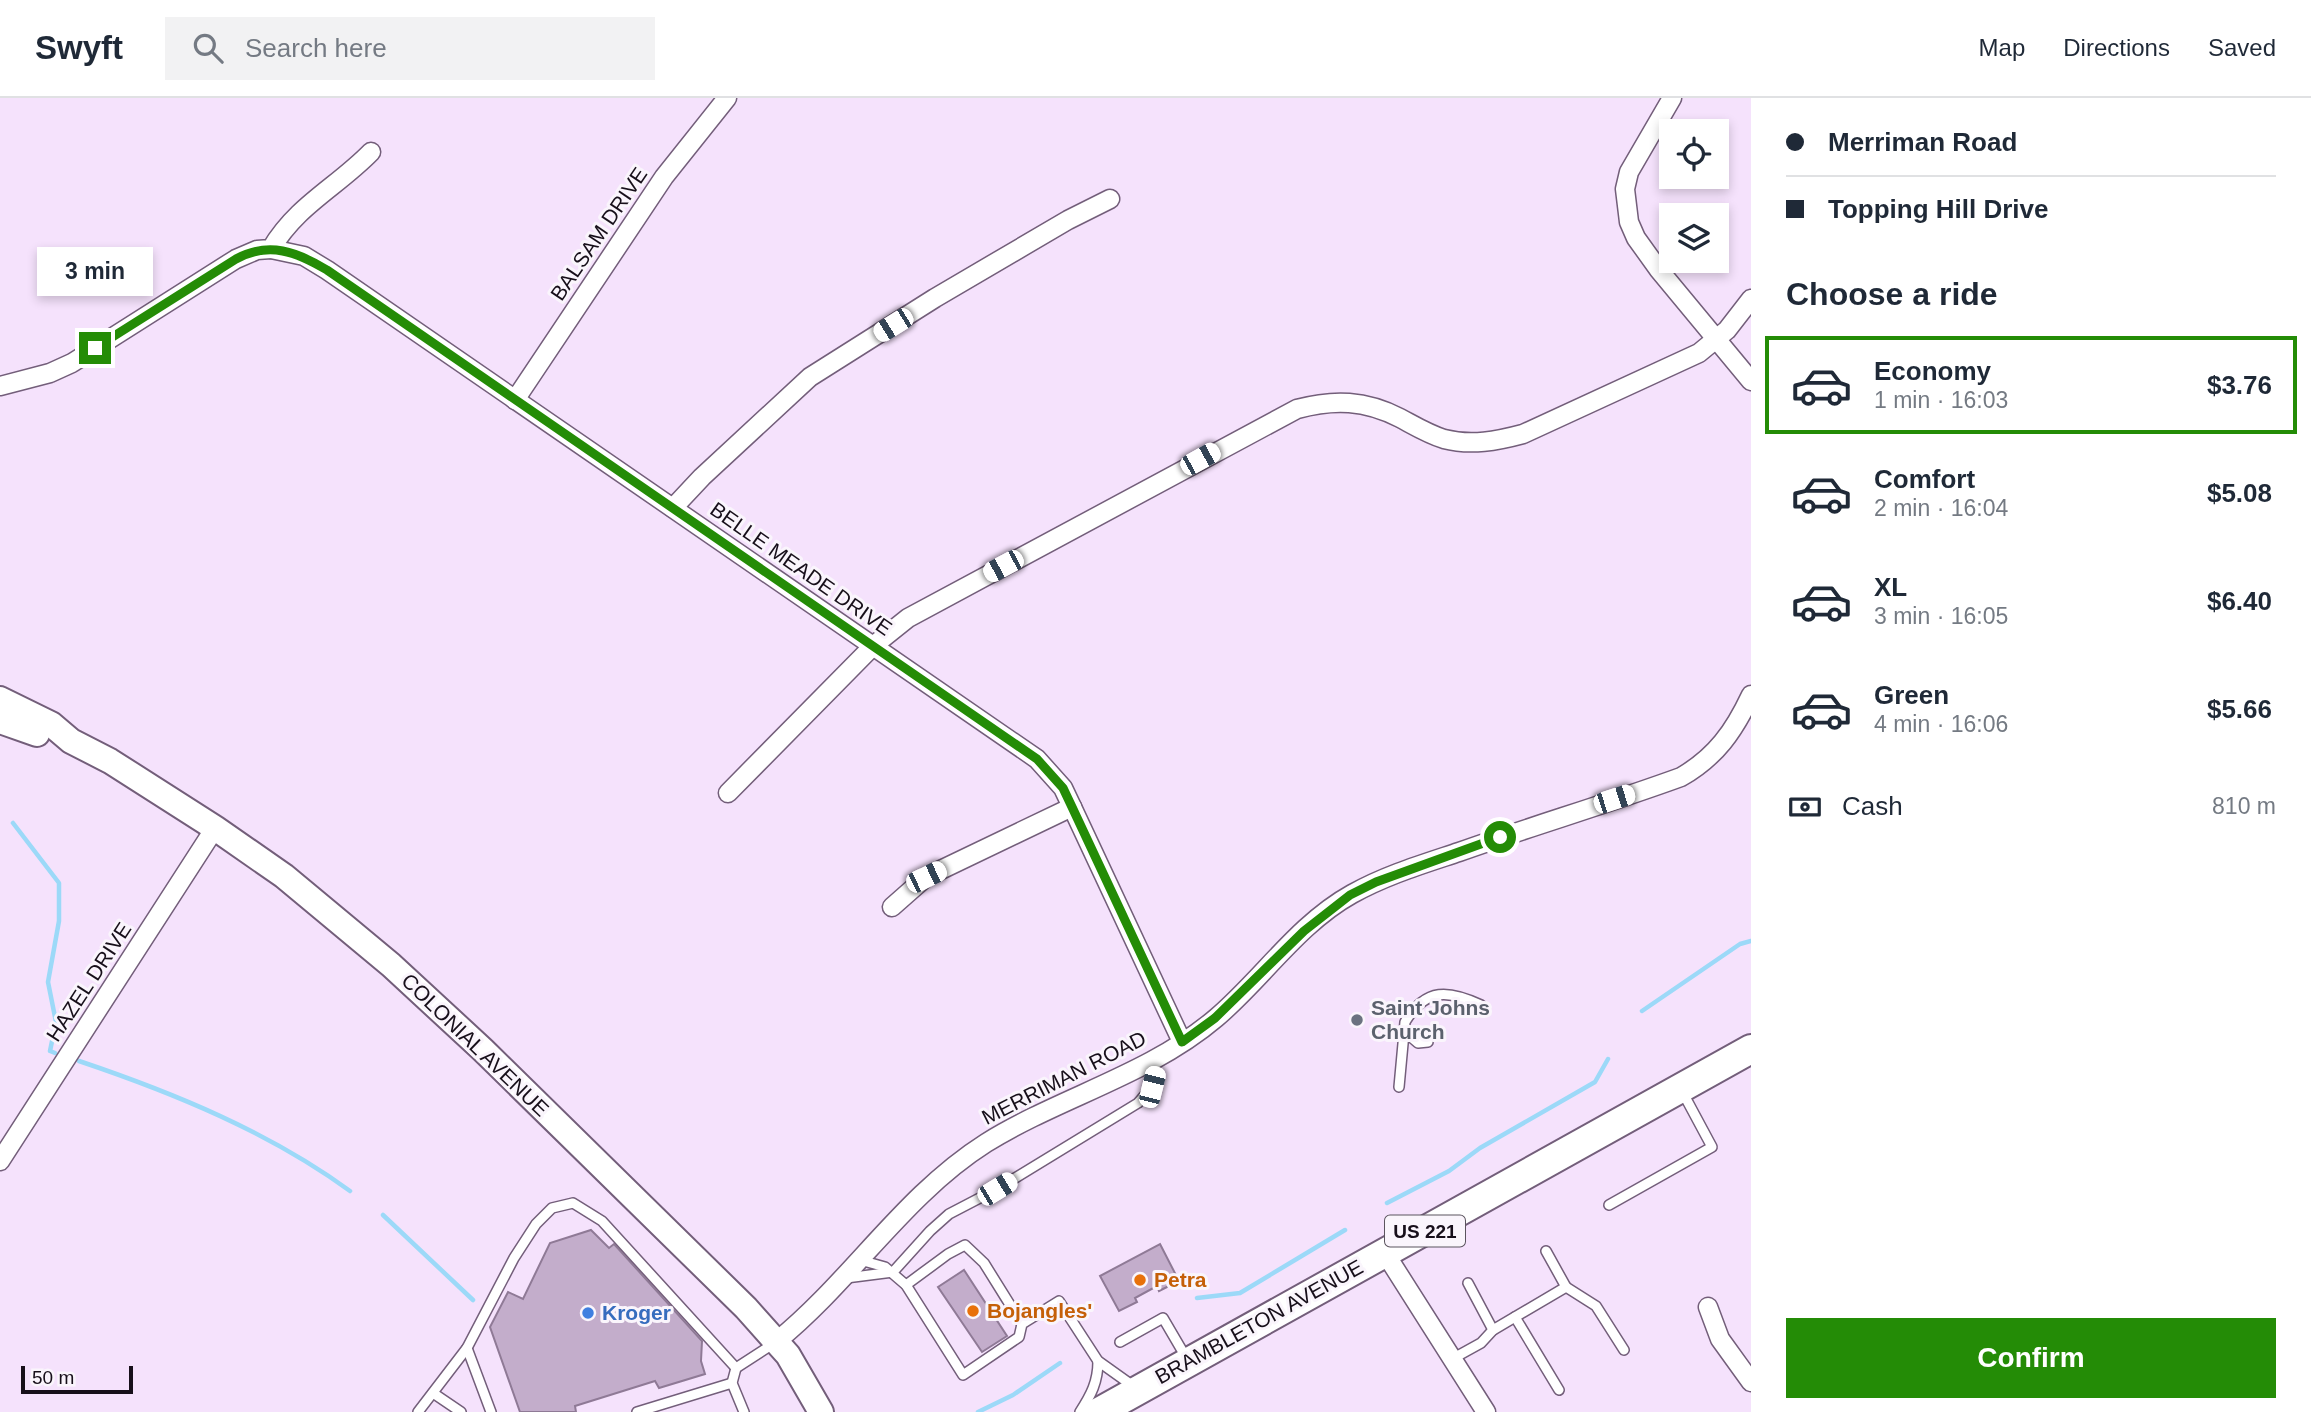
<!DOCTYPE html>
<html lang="en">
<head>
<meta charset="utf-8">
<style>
  body { margin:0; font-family:Helvetica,sans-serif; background:#f2f2f3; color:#1f2937; height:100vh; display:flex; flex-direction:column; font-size:26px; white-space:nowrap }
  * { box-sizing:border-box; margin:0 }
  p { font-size:23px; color:#747a83 }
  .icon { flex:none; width:38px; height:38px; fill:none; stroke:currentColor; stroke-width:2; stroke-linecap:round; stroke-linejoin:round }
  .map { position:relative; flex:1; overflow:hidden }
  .side { display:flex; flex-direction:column; background:#fff; width:560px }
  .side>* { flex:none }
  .banner { display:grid; align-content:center; height:154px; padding:0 35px; background:#fff }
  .tools { position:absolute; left:1659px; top:21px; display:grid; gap:14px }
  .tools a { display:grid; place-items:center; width:70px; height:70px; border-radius:0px; background:#fff; box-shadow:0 4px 10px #0003; font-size:35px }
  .scale { position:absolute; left:21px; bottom:18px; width:112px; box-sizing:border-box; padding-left:7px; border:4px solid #170f1a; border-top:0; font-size:19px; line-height:24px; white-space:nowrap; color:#170f1a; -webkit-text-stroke:5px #faf5fc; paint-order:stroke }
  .end { position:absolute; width:32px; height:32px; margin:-16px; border:9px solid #248c06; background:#fff; box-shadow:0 0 0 4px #fff }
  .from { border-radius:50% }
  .bubble { position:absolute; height:49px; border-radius:0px; background:#fff; box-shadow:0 4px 10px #0003; font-size:23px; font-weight:700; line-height:49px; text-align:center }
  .car { position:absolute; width:21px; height:42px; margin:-21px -10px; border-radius:9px; box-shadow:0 0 5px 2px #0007; background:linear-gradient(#fff 24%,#345 0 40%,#fff 0 76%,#345 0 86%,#fff 0) }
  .banner b { display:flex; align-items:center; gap:24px; height:66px; font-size:26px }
  .banner b+b { border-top:2px solid #e0e1e3 }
  .banner i { width:18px; height:18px; background:#1f2937 }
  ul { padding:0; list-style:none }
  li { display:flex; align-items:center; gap:21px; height:98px; margin:0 14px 10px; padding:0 21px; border:4px solid transparent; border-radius:0px }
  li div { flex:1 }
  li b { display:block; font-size:26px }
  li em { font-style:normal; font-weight:700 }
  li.active { border-color:#248c06 }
  li>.icon { width:63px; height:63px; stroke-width:1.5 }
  h2 { padding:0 35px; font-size:32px; line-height:84px }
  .pay { display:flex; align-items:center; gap:18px; height:77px; padding:0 35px; font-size:26px }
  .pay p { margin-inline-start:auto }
  .button { display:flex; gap:14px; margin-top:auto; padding:14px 35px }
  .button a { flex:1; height:80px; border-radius:0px; background:#248c06; color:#fff; font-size:28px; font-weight:700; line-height:80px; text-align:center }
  header { display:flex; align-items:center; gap:42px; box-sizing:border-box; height:98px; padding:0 35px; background:#fff; border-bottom:2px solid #e0e1e3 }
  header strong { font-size:33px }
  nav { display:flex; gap:38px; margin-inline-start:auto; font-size:24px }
  .search { width:490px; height:63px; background:#f2f2f3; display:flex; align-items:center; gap:18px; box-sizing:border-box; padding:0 24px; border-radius:0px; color:#747a83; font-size:26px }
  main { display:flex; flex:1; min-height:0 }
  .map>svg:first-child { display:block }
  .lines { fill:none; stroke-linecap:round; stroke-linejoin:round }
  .stream { stroke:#9cd9f8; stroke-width:4.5 }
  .building { fill:#c3adcb; stroke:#8f7a96; stroke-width:2 }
  .service-casing { stroke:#735e7a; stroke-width:12 }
  .minor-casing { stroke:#735e7a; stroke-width:21 }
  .secondary-casing { stroke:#735e7a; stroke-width:28 }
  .primary-casing { stroke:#735e7a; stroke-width:32 }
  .service { stroke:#fff; stroke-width:9 }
  .minor { stroke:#fff; stroke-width:18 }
  .secondary { stroke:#fff; stroke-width:24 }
  .primary { stroke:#fff; stroke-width:28 }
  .route { stroke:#248c06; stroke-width:9 }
  .worship-dot { fill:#6b7280; stroke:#faf5fc; stroke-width:2.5 }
  .food-dot { fill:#e8710a; stroke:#faf5fc; stroke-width:2.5 }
  .shop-dot { fill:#3f7fe0; stroke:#faf5fc; stroke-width:2.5 }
  .labels { text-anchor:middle; stroke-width:6; stroke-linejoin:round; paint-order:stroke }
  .shield { fill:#faf5fc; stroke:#5b545e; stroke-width:2 }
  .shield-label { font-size:19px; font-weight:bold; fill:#170f1a }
  .street-label { font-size:21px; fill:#170f1a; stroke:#faf5fc }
  .worship-label { font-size:21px; font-weight:bold; fill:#5b616d; stroke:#faf5fc; text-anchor:start }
  .food-label { font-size:21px; font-weight:bold; fill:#c56008; stroke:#faf5fc; text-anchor:start }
  .shop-label { font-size:21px; font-weight:bold; fill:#366cbe; stroke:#faf5fc; text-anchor:start }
</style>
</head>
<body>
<header>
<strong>Swyft</strong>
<div class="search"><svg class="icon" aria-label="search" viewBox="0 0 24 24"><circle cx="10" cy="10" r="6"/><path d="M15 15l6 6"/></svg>Search here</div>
<nav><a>Map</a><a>Directions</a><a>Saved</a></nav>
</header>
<main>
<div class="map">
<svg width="1751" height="1314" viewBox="0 0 1751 1314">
  <rect width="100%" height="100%" fill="#f5e2fc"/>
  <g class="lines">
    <g class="stream">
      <path d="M13 725 59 785V823L48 884 56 924 50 953 55 955"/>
      <path d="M1642 913 1740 846 1751 843"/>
      <path d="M79 963C174 995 269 1034 350 1093"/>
      <path d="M1387 1105 1449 1073 1480 1050 1595 984 1608 961"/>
      <path d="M383 1117 473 1202"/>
      <path d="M1197 1200 1240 1195 1345 1132"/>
      <path d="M978 1314 1013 1297 1060 1265"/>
    </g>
  </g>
  <g class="building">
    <path d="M591 1132 609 1150 614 1146 702 1243 701 1263 705 1276 659 1290 655 1283 575 1308 576 1314H520L490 1229 508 1194 523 1201 550 1145Z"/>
    <path d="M1160 1146 1179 1183 1159 1193 1157 1188 1135 1200 1137 1204 1119 1213 1100 1178Z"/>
    <path d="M964 1172 1007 1238 982 1254 938 1189Z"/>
  </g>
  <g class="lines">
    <g class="service-casing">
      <g id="service">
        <path d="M1404 933 1418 945 1428 944"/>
        <path d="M1399 989 1405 924C1426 889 1449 892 1481 907"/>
        <path d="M1609 1107 1712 1049 1683 995"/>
        <path d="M1546 1153 1566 1189"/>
        <path d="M860 1162 885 1169 906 1187 963 1277 1019 1239 1022 1226 1059 1203 1098 1263 1133 1288"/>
        <path d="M846 1180 893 1174 930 1133 949 1116 997 1091 1138 1005C1151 990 1160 982 1151 962"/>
        <path d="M1468 1185 1493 1232"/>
        <path d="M906 1187 948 1156 965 1147 984 1165 1022 1226"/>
        <path d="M1515 1219 1559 1292"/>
        <path d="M1120 1244 1163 1220 1187 1261"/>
        <path d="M467 1250 491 1314"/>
        <path d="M1452 1261 1481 1245 1493 1232 1566 1189 1596 1208 1624 1252"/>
        <path d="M736 1270 732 1285 744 1314"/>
        <path d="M433 1295 461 1314"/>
        <path d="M418 1314 467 1250 514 1160 536 1126 552 1110 573 1105 602 1123 736 1270 776 1244"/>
        <path d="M637 1314 732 1285"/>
        <path d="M1080 1314C1091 1297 1098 1284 1098 1263"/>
      </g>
    </g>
    <g class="minor-casing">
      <g id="minor">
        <path d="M1672 0 1629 74 1625 91 1629 124 1636 140 1659 172 1751 283"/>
        <path d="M271 151 304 158 327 172 1037 661 1063 690 1072 709 1182 944"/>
        <path d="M0 288 50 275 72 265 236 161 257 152 271 151C297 107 337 89 371 54"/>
        <path d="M515 302 664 79 727 0"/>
        <path d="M673 410 702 379 810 279 935 200 1068 122 1110 101"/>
        <path d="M728 695 873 548 908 520 1297 311C1334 301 1365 302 1400 320 1415 328 1428 336 1444 341 1471 348 1497 343 1523 336L1699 255 1727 232 1751 201"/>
        <path d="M892 809 926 779 1072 709"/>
        <path d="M0 1063 215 730"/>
        <path d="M1385 1155 1486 1314"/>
        <path d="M1708 1209 1720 1241 1751 1284"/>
        <path d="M777 1243C852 1182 904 1097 986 1045 1060 999 1149 977 1216 920 1262 881 1298 826 1352 796 1386 777 1423 766 1459 754 1532 728 1607 706 1681 679 1716 659 1734 633 1751 597"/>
      </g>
    </g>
    <g class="secondary-casing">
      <g id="secondary">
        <path d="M0 601 51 626 71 643 110 663 215 730 284 778 391 867 483 952 746 1210 788 1257 821 1314"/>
        <path d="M0 623 37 636"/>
      </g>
    </g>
    <g class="primary-casing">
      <path id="primary" d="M1099 1314 1751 951"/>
    </g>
    <use href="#service" class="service"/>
    <use href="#minor" class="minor"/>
    <use href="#secondary" class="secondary"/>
    <use href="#primary" class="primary"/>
  </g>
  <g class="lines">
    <path class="route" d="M95 250 236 161C269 143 297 154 327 172L1037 661 1063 690 1072 709 1182 944 1215 920 1304 833 1350 797 1376 784 1500 739"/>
  </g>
  <circle class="worship-dot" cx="1357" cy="922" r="7"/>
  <g class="food-dot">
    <circle cx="1140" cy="1182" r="7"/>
    <circle cx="973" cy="1213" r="7"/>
  </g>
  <circle class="shop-dot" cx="588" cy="1215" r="7"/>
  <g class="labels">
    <rect class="shield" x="1385" y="1117.5" width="80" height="31" rx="5"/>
    <g class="shield-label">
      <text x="1425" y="1140">US 221</text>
    </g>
    <g class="street-label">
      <text transform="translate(599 136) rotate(-56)" y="7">BALSAM DRIVE</text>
      <text transform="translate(801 471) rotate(35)" y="7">BELLE MEADE DRIVE</text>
      <text transform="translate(89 884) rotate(-57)" y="7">HAZEL DRIVE</text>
      <text transform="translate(475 947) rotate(44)" y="7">COLONIAL AVENUE</text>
      <text transform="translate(1064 980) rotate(-27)" y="7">MERRIMAN ROAD</text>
      <text transform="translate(1259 1224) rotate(-29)" y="7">BRAMBLETON AVENUE</text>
    </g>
    <g class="worship-label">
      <text x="1371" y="917">Saint Johns<tspan x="1371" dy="24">Church</tspan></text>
    </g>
    <g class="food-label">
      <text x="1154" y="1189">Petra</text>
      <text x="987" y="1220">Bojangles'</text>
    </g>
    <g class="shop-label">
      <text x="602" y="1222">Kroger</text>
    </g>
  </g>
</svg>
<div class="tools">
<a><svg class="icon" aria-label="locate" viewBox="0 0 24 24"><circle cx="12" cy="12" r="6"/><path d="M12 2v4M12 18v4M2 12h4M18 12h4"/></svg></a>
<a><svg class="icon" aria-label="layers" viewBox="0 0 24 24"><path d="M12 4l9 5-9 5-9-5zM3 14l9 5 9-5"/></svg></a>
</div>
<div class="scale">50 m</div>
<i class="end from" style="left:1500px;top:739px"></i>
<i class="end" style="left:95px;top:250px"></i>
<div class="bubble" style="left:37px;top:149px;width:116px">3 min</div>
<i class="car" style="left:893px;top:227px;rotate:238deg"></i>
<i class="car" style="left:1200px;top:361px;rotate:61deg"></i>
<i class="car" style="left:1003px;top:468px;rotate:242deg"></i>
<i class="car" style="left:1614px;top:701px;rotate:72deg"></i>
<i class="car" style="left:926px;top:779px;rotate:64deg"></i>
<i class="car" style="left:1152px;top:989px;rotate:14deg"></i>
<i class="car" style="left:997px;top:1091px;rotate:59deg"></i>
</div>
<section class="side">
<div class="banner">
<b><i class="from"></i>Merriman Road</b>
<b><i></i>Topping Hill Drive</b>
</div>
<h2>Choose a ride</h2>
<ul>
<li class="active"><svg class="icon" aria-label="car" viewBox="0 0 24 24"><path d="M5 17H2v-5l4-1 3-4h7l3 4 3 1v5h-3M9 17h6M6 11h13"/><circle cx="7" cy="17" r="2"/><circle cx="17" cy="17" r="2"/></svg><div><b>Economy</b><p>1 min · 16:03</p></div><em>$3.76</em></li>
<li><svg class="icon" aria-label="car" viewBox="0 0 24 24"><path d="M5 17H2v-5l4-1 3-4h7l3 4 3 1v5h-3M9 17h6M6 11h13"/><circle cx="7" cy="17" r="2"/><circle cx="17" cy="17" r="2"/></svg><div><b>Comfort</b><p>2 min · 16:04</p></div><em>$5.08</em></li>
<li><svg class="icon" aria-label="car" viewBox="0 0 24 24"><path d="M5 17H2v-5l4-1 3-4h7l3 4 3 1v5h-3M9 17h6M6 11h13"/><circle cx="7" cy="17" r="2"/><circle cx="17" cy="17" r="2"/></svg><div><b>XL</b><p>3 min · 16:05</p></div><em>$6.40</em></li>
<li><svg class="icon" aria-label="car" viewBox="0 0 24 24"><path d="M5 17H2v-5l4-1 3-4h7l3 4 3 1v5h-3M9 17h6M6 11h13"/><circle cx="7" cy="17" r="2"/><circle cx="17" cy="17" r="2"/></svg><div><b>Green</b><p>4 min · 16:06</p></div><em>$5.66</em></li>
</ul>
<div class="pay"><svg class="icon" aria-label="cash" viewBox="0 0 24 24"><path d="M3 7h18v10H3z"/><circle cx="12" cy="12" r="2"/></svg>Cash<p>810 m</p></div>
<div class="button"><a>Confirm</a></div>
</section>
</main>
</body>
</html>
